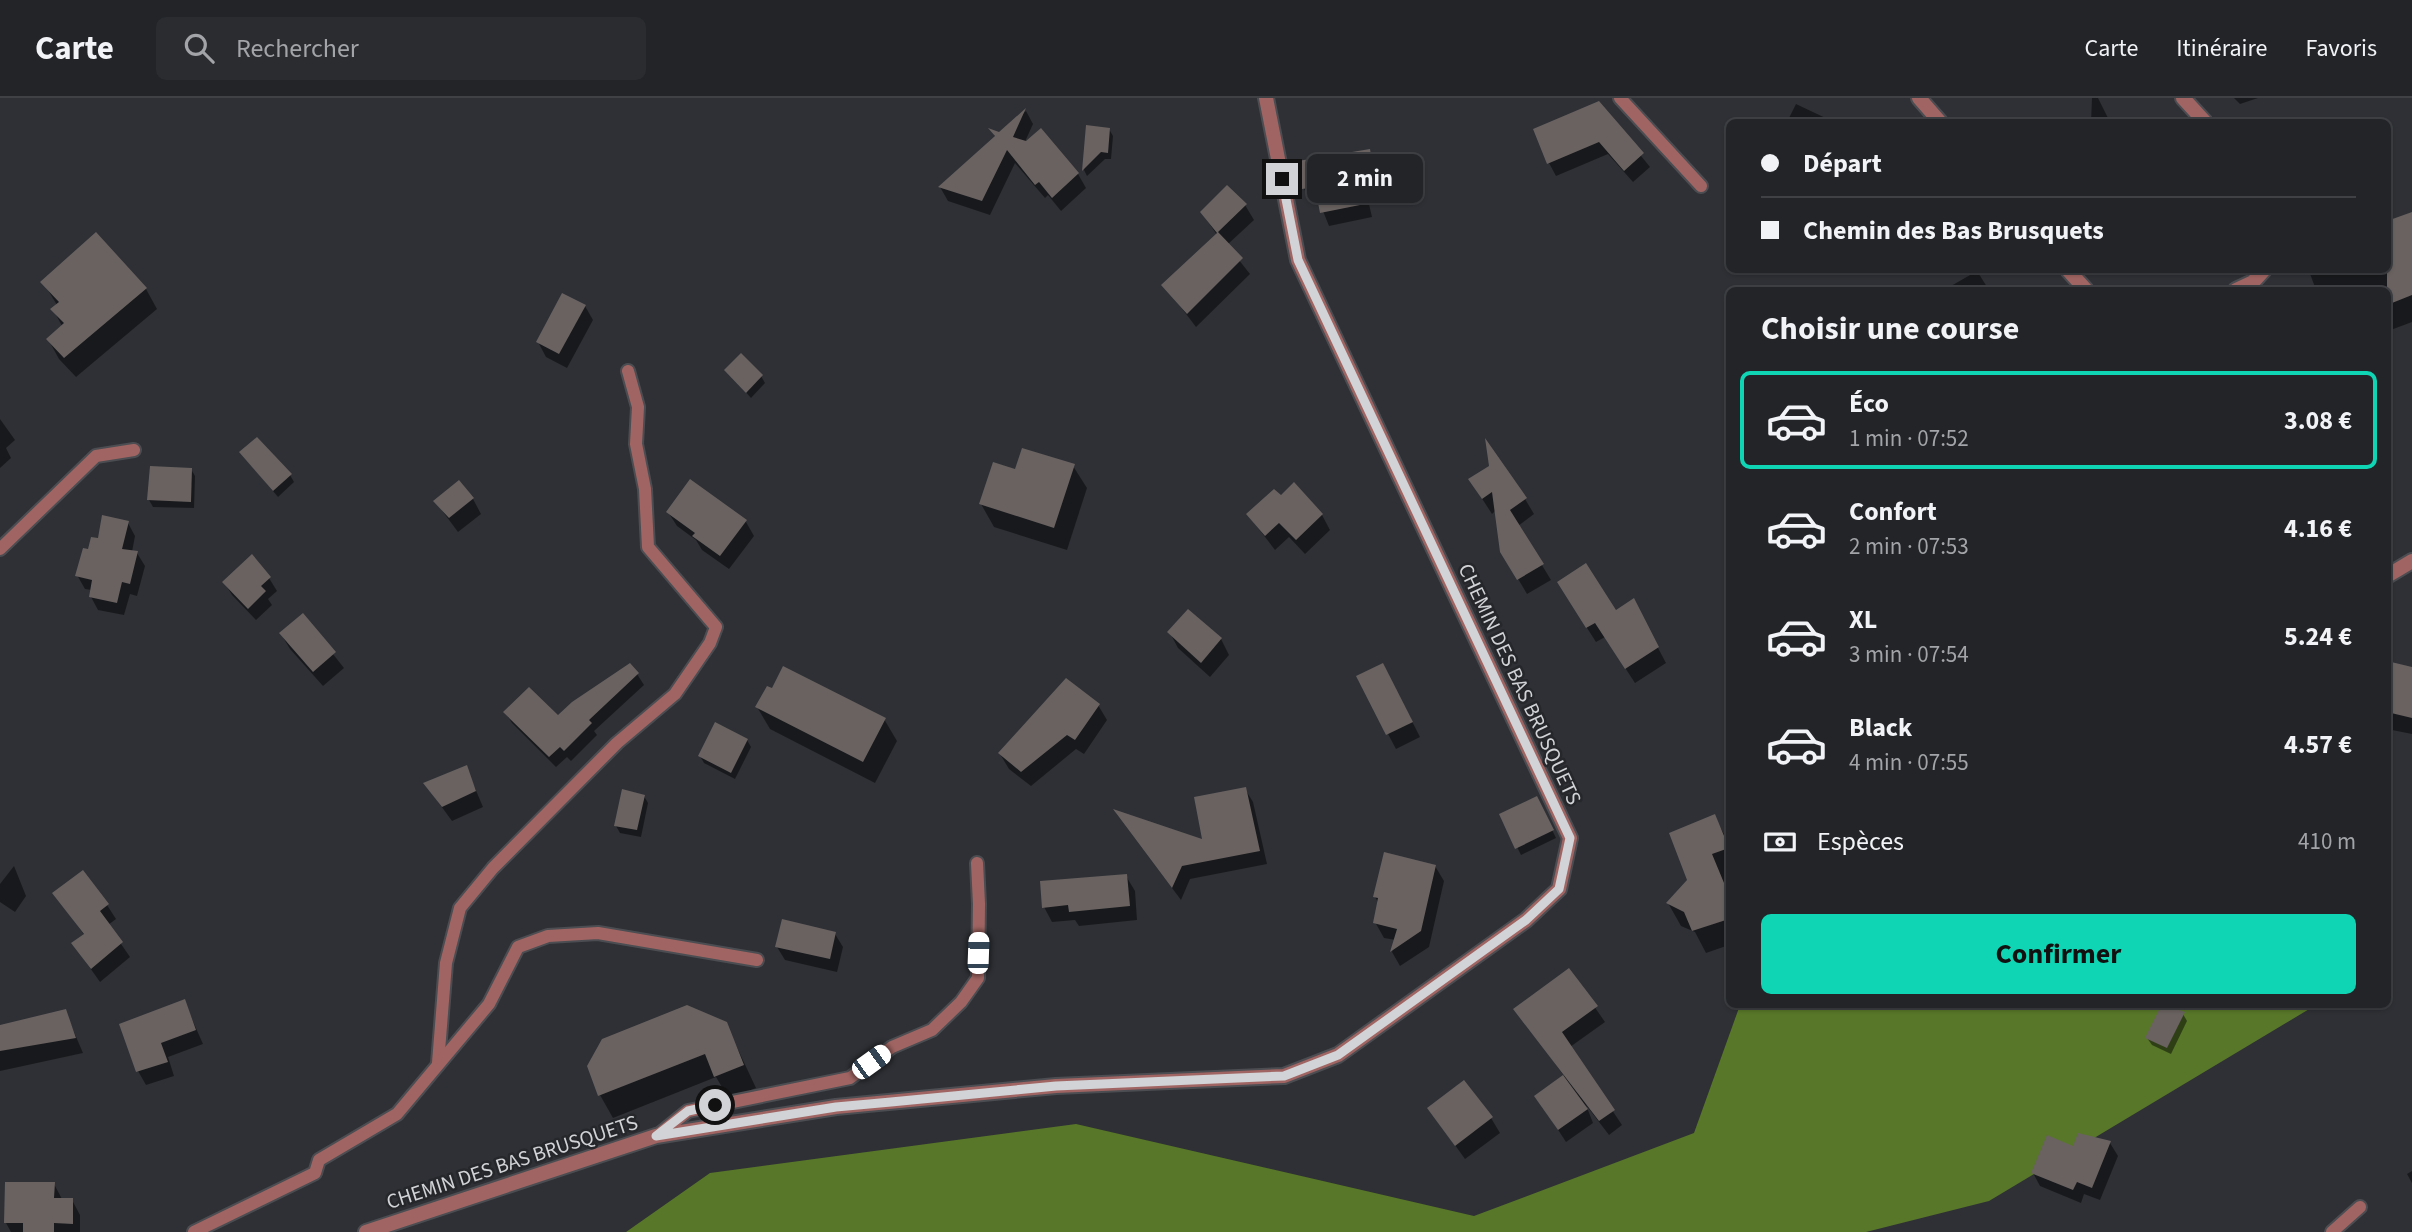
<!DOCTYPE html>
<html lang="fr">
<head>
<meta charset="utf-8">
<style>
  body { margin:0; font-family:"Source Sans 3",sans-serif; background:#2a2c30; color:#f1f3f6; height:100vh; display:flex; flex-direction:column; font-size:26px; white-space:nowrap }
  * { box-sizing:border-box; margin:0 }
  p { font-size:23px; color:#a2a4a8 }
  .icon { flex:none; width:38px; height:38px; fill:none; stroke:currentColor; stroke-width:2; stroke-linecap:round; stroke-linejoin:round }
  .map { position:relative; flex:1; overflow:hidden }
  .sheet { position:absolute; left:1726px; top:189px; width:665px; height:721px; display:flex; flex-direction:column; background:#222428; border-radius:10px; box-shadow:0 2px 5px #0004,0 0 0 2px #3f4145 }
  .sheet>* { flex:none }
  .hud { position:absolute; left:1726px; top:21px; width:665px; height:154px; border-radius:10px; box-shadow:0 2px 5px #0004,0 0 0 2px #3f4145; display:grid; align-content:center; height:154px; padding:0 35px; background:#222428 }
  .end { position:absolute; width:32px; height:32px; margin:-16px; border:9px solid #d1d3d6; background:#111; box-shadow:0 0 0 4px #111 }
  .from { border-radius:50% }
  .bubble { position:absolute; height:49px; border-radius:10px; background:#222428; box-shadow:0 2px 5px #0004,0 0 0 2px #3f4145; font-size:23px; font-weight:700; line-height:49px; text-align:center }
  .car { position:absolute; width:21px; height:42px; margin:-21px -10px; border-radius:9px; box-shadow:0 0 5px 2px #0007; background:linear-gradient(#fff 24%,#345 0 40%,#fff 0 76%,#345 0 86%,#fff 0) }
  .hud b { display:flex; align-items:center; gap:24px; height:66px; font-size:26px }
  .hud b+b { border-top:2px solid #3f4145 }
  .hud i { width:18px; height:18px; background:#f1f3f6 }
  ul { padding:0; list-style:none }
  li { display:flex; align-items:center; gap:21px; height:98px; margin:0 14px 10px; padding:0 21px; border:4px solid transparent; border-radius:10px }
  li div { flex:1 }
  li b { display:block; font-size:26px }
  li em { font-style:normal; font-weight:700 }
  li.on { border-color:#10d5b4 }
  li>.icon { width:63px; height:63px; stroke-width:1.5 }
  h2 { padding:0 35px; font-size:32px; line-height:84px }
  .pay { display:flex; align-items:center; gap:18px; height:77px; padding:0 35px; font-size:26px }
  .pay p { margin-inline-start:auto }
  .button { display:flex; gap:14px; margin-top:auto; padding:14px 35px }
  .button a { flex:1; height:80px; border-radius:10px; background:#10d5b4; color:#111; font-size:28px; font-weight:700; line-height:80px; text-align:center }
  header { display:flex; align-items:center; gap:42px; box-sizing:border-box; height:98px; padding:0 35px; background:#222428; border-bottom:2px solid #3f4145 }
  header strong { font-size:33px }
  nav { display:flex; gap:38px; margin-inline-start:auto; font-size:24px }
  .search { width:490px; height:63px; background:#2a2c30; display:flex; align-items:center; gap:18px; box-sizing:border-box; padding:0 24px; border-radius:10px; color:#a2a4a8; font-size:26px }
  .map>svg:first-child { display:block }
  .forest { fill:#587729 }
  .shadow { fill:#0007 }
  .building { fill:#696261 }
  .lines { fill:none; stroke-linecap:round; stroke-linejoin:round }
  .service-casing { stroke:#4b4d52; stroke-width:16 }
  .minor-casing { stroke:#4b4d52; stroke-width:18 }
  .service { stroke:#a06562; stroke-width:12 }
  .minor { stroke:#a06562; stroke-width:14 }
  .route { stroke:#d1d3d6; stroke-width:9 }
  .labels { text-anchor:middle; stroke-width:5; stroke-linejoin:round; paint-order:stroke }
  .street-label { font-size:21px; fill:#d1d3d6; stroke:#25272b }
</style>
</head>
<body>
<header>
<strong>Carte</strong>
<div class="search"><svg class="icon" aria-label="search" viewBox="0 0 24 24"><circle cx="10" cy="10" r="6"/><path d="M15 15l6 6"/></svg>Rechercher</div>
<nav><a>Carte</a><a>Itinéraire</a><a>Favoris</a></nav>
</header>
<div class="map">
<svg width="2412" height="1134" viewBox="0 0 2412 1134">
  <rect width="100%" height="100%" fill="#2e3035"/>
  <path class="forest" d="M1740 907H2316L1989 1103 1866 1134H626L710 1075 1076 1026 1474 1118 1694 1035Z"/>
  <g class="shadow">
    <path d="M2092 0H2098L2110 24H2091Z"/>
    <path d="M2234 0H2258L2240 6Z"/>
    <path d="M1599 6 1650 69 1633 84 1608 56 1556 78 1549 65Z"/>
    <path d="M1796 6 1834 24H1787Z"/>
    <path d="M1026 13 1033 26 1023 48 1078 76 1086 90 1061 113 1048 97 1045 100 1015 65 990 117 948 103 940 89 996 40 992 33 1000 36Z"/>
    <path d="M1087 29 1109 31 1113 38 1111 61H1105L1087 78 1084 72Z"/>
    <path d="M1369 53 1377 66 1383 100 1368 102 1372 119 1329 128 1319 103 1312 104 1304 91Z"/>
    <path d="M1245 107 1254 122 1227 147 1250 176 1196 229 1164 187 1217 137 1202 115Z"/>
    <path d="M2387 124 2412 125V224L2388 233 2387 192H2316L2309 173 2387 172Z"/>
    <path d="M1977 173 1989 192H1944Z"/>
    <path d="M43 184 146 191 157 211 76 279 59 261 48 241 62 228 53 211 57 207Z"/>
    <path d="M585 208 593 222 567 270 546 259 538 244Z"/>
    <path d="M727 273 761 278 765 285 751 300Z"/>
    <path d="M0 321 15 342 6 350 11 360 0 370Z"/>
    <path d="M241 355 290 377 294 384 278 399Z"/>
    <path d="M1073 368 1087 390 1067 452 994 429 981 406 1017 373Z"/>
    <path d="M191 371 195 378 194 410 153 409 149 402Z"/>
    <path d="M1470 382 1525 401 1534 416 1518 428 1551 482 1527 496 1502 454 1496 412 1492 416Z"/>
    <path d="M1281 400 1322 417 1330 432 1305 456 1289 439 1275 452 1248 417Z"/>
    <path d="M473 401 481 416 458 434 435 403Z"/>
    <path d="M668 414 746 424 754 438 729 471 702 452 696 442 677 428Z"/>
    <path d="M128 425 135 438 132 454 137 455 145 468 137 498 130 496 124 517 98 512 91 499 92 492 85 491 77 477 89 453Z"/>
    <path d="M269 480 277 493 268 501 272 507 256 522 232 497 224 484Z"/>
    <path d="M1568 500 1615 514 1641 518 1666 565 1635 585 1605 539 1596 544Z"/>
    <path d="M302 517 344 570 323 588 290 551 281 536Z"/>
    <path d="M1170 535 1221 541 1229 557 1210 579 1178 550Z"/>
    <path d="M2387 565 2412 570V636L2387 631Z"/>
    <path d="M637 576 644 587 594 633 597 637 571 663 567 659 556 669 512 625 505 614 558 620Z"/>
    <path d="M1391 582 1420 639 1396 651 1388 636Z"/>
    <path d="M1098 607 1107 622 1084 656 1076 651 1031 688 1009 671 1000 656Z"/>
    <path d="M757 609 884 621 897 643 875 685 770 631Z"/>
    <path d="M747 642 751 649 735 681 704 665 700 658Z"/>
    <path d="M466 669 483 709 452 723 425 686Z"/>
    <path d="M1245 691 1253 704 1267 766 1190 781 1181 802 1116 715 1204 744Z"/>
    <path d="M644 698 648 705 641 739 620 735 616 728Z"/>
    <path d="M1540 707 1556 740 1521 757 1501 717Z"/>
    <path d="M1714 718 1729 745V777L1724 779 1729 791V847L1706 855 1695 834 1681 828 1668 805 1689 782Z"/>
    <path d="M14 768 26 798 15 814 0 804V786Z"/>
    <path d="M1435 768 1444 783 1429 849 1400 868 1392 854 1396 842 1384 840 1375 824 1379 806 1375 799Z"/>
    <path d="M1126 778 1135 793 1137 822 1079 828 1075 822 1052 824 1044 809Z"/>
    <path d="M55 796 107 807 116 821 108 827 130 859 100 884 73 846 85 838Z"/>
    <path d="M835 836 843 849 837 874 785 862 777 849Z"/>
    <path d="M1569 872 1605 924 1570 949 1622 1027 1609 1037 1586 1007 1593 1025 1566 1044 1536 998 1564 978 1516 911Z"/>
    <path d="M184 903 203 946 168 959 174 978 146 987 138 973Z"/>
    <path d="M65 913 83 955 0 973V929Z"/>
    <path d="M2183 916 2187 923 2171 956 2152 947 2147 940Z"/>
    <path d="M726 926 756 990 729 1001 716 979 613 1020 600 997Z"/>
    <path d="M1429 1011 1491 1020 1500 1035 1465 1061Z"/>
    <path d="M2110 1045 2118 1058 2100 1102 2084 1096 2081 1105 2040 1088 2033 1075 2074 1050Z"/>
    <path d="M2412 1073V1085L2407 1076Z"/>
    <path d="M54 1086 62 1101 72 1102 80 1117V1134H11L6 1125Z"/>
  </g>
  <g class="building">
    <path d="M1599 3 1644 55 1624 73 1599 44 1547 66 1533 31Z"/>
    <path d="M1026 10 1013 39 1026 43 1041 30 1079 75 1052 100 1039 84 1035 87 1007 52 982 103 938 89 995 38 988 30 999 34Z"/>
    <path d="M1086 27 1110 30 1108 55 1101 54 1082 73Z"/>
    <path d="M1370 51 1376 86 1362 89 1365 106 1320 115 1315 89 1302 91 1298 63Z"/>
    <path d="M1227 87 1247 106 1218 134 1243 160 1187 216 1161 187 1217 135 1200 114Z"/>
    <path d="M2412 114V197L2387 207V123Z"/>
    <path d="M96 134 147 190 64 260 46 241 64 225 50 211 59 204 40 184Z"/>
    <path d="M562 195 586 207 559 256 536 244Z"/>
    <path d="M741 255 763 277 746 295 724 272Z"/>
    <path d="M257 339 292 376 273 393 239 354Z"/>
    <path d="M1485 340 1527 400 1510 412 1544 466 1517 482 1500 454 1492 394 1482 401 1468 381 1489 368Z"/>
    <path d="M1022 350 1075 366 1054 430 979 406 993 364 1015 371Z"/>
    <path d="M150 368 192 370 191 404 147 402Z"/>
    <path d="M690 381 747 422 720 458 692 438 695 435 666 414Z"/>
    <path d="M459 382 474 400 449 420 433 403Z"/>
    <path d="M1294 384 1323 416 1296 442 1279 425 1265 438 1246 416 1274 391 1281 397Z"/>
    <path d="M102 417 129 423 122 451 138 453 130 486 122 484 117 505 89 499 92 482 75 478 83 450 88 451 91 439 98 440Z"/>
    <path d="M252 456 271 479 261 488 266 493 248 511 222 484Z"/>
    <path d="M1586 465 1616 512 1634 500 1659 549 1625 571 1595 525 1586 530 1557 484Z"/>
    <path d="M1188 511 1222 540 1201 565 1167 534Z"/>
    <path d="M303 515 336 554 313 574 279 535Z"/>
    <path d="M2387 563 2412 569V620L2387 614Z"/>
    <path d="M630 565 639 575 589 622 592 625 564 653 560 649 549 659 503 614 529 589 558 617 572 604Z"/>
    <path d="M1383 565 1413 624 1386 637 1356 578Z"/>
    <path d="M783 568 886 620 863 664 755 609 767 588 772 590Z"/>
    <path d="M1066 580 1100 606 1075 642 1067 637 1021 674 998 655Z"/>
    <path d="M715 624 748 641 731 675 698 658Z"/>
    <path d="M467 667 476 693 442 709 423 685Z"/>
    <path d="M1246 689 1260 753 1182 768 1172 790 1113 711 1202 741 1194 699Z"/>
    <path d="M622 691 645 697 637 732 614 728Z"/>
    <path d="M1537 698 1554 732 1515 751 1499 716Z"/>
    <path d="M1715 716 1729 750 1712 756 1729 797V821L1692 833 1684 814 1666 805 1687 782 1669 735Z"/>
    <path d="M1384 754 1436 767 1421 833 1390 854 1397 831 1373 825 1378 800 1373 799Z"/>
    <path d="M83 772 109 806 100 813 123 844 91 871 71 845 84 836 52 795Z"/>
    <path d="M1127 776 1130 808 1069 814 1068 807 1042 810 1040 783Z"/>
    <path d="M782 821 836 834 830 861 775 849Z"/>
    <path d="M1569 870 1598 908 1562 934 1615 1012 1599 1023 1513 911Z"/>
    <path d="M185 901 196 932 161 945 168 964 136 974 119 926Z"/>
    <path d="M2162 906 2185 914 2167 950 2145 940Z"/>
    <path d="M687 907 727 924 744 967 714 979 705 956 598 998 587 968 602 941Z"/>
    <path d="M66 911 76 940 0 953V927Z"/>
    <path d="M1563 977 1588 1011 1558 1032 1534 998Z"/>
    <path d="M1464 982 1493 1019 1455 1048 1427 1010Z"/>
    <path d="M2078 1035 2111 1043 2092 1090 2077 1084 2073 1092 2031 1075 2047 1037 2073 1048Z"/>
    <path d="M5 1084H55L54 1100H73V1126L54 1125V1134H23V1125H4Z"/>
  </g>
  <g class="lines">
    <g class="service-casing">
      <g id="service">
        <path d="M1620 0 1701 88"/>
        <path d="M0 451 96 358 134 352"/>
        <path d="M438 965 446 865 460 810 493 770 617 645 675 596 710 545 716 529 648 449 645 391 636 346 638 309 628 273"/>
        <path d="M657 1038 688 1013 850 980 892 949 932 932 961 904 978 880 979 806 977 765"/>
        <path d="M194 1134 315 1075 319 1062 397 1016 489 906 518 849 548 838 598 835 757 862"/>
        <path d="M2332 1134 2360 1109"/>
      </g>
    </g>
    <g class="minor-casing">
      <g id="minor">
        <path d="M1919 0 1940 24"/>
        <path d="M2183 0 2205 24"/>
        <path d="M2068 172 2086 192"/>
        <path d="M2236 192 2253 184 2264 172"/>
        <path d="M2387 478 2412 463"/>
        <path d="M366 1134 656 1038 836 1009 1056 988 1284 978 1338 957 1526 822 1559 791 1570 740 1298 162 1266 0"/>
      </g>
    </g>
    <use href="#service" class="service"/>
    <use href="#minor" class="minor"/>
  </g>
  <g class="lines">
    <path class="route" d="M715 1007 688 1013 656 1038 836 1009 891 1004 1056 988 1284 978 1338 957 1526 822 1559 791 1570 740 1298 162 1282 81"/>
  </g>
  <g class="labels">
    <g class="street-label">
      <text transform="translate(1520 586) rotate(65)" y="7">CHEMIN DES BAS BRUSQUETS</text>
      <text transform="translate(512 1064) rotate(-18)" y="7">CHEMIN DES BAS BRUSQUETS</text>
    </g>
  </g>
</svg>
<i class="end from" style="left:715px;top:1007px"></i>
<i class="end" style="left:1282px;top:81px"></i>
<div class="bubble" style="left:1307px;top:56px;width:116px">2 min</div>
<i class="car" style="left:978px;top:855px;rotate:2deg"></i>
<i class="car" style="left:871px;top:964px;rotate:54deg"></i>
<div class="hud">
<b><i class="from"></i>Départ</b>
<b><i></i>Chemin des Bas Brusquets</b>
</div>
<section class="sheet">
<h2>Choisir une course</h2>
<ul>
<li class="on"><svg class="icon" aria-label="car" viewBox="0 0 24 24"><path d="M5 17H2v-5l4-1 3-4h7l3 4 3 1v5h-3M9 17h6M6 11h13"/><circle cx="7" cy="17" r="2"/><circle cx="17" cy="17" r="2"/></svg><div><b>Éco</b><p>1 min · 07:52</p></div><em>3.08 €</em></li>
<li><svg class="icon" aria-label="car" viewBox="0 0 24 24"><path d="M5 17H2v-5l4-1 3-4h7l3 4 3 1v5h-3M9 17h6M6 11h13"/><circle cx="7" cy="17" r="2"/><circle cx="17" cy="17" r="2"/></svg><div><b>Confort</b><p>2 min · 07:53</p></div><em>4.16 €</em></li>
<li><svg class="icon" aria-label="car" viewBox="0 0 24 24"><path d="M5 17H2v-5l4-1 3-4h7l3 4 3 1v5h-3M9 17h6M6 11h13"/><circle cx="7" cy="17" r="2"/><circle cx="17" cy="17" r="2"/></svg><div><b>XL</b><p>3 min · 07:54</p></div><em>5.24 €</em></li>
<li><svg class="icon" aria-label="car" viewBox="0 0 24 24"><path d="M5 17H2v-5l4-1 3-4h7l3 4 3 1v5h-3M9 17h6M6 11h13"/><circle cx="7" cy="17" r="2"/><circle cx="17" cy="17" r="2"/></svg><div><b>Black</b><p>4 min · 07:55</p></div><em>4.57 €</em></li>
</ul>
<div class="pay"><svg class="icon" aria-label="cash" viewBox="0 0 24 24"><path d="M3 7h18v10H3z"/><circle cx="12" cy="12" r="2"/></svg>Espèces<p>410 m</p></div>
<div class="button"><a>Confirmer</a></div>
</section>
</div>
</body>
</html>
